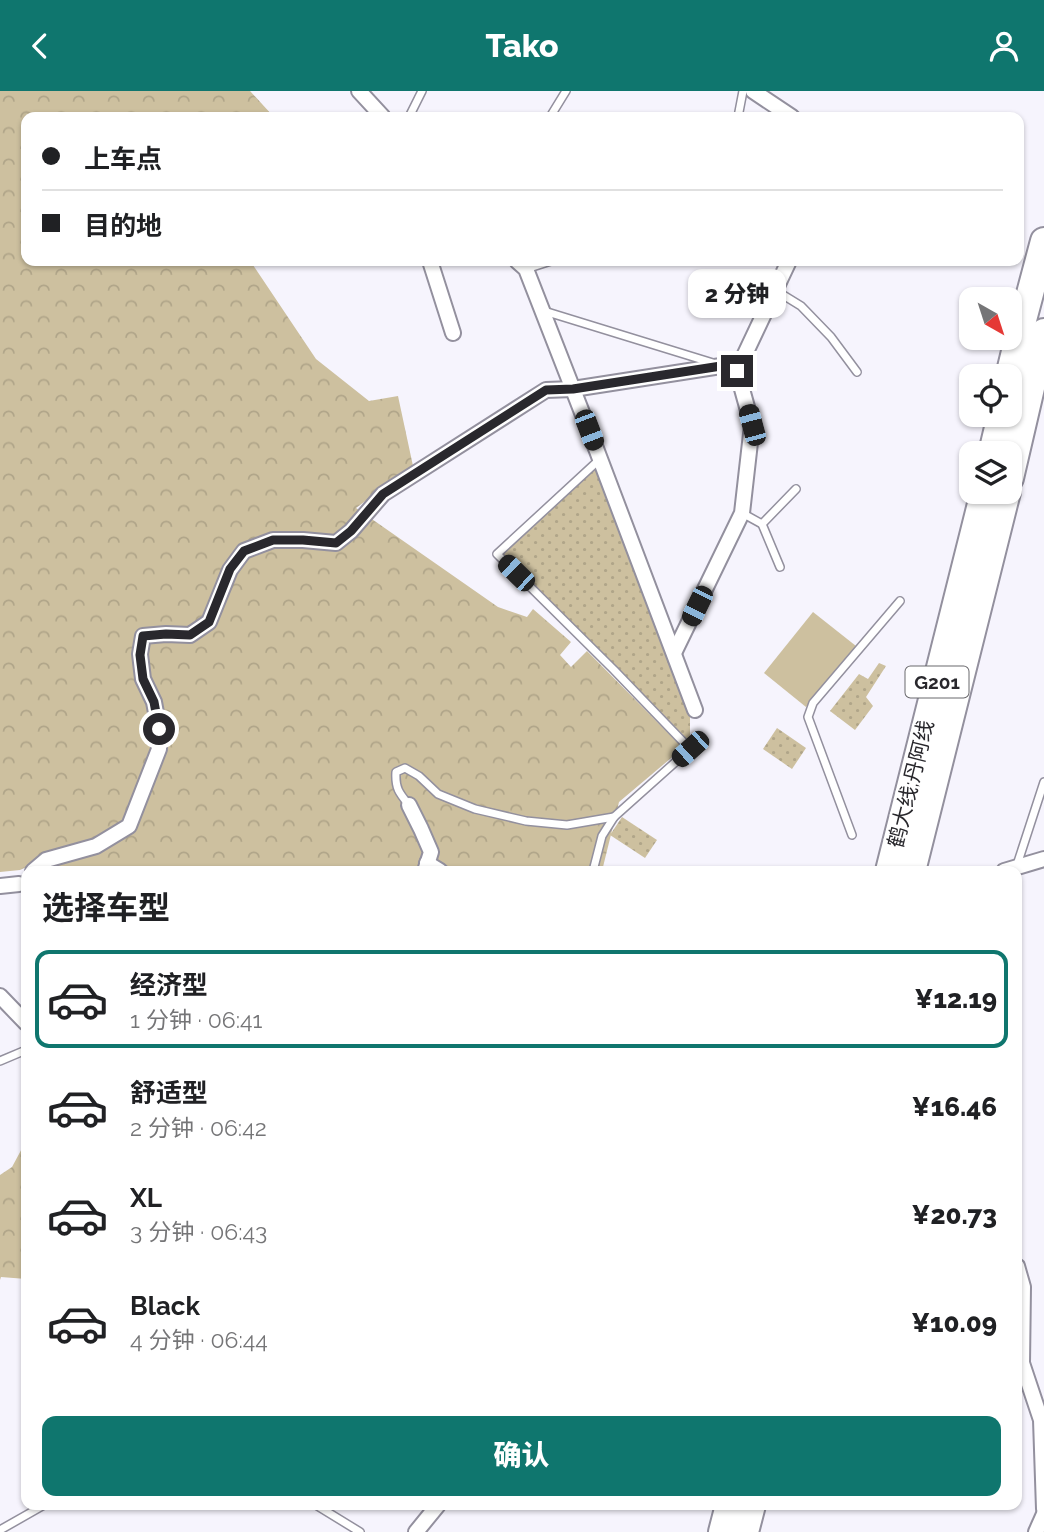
<!DOCTYPE html>
<html lang="zh">
<head>
<meta charset="utf-8">
<style>
  body { margin:0; font-family:Raleway,"Noto Sans SC",sans-serif; background:#f6f6f6; color:#202124; height:100vh; display:flex; flex-direction:column; font-size:26px; white-space:nowrap }
  * { box-sizing:border-box; margin:0 }
  p { font-size:23px; color:#757577 }
  .icon { flex:none; width:38px; height:38px; fill:none; stroke:currentColor; stroke-width:2; stroke-linecap:round; stroke-linejoin:round }
  .map { position:relative; flex:1; overflow:hidden }
  .details { position:absolute; left:21px; top:775px; width:1001px; height:644px; display:flex; flex-direction:column; background:#fff; border-radius:14px; box-shadow:0 2px 5px #0004 }
  .details>* { flex:none }
  .top-card { position:absolute; left:21px; top:21px; width:1003px; height:154px; border-radius:14px; box-shadow:0 2px 5px #0004; display:grid; align-content:center; height:154px; padding:0 21px; background:#fff }
  .needle { width:46px; rotate:141deg }
  .buttons { position:absolute; left:959px; top:196px; display:grid; gap:14px }
  .buttons a { display:grid; place-items:center; width:63px; height:63px; border-radius:14px; background:#fff; box-shadow:0 2px 5px #0004; font-size:35px }
  .end { position:absolute; width:32px; height:32px; margin:-16px; border:9px solid #29282d; background:#fff; box-shadow:0 0 0 4px #fff }
  .from { border-radius:50% }
  .bubble { position:absolute; height:49px; border-radius:14px; background:#fff; box-shadow:0 2px 5px #0004; font-size:23px; font-weight:800; line-height:49px; text-align:center }
  .car { position:absolute; width:21px; height:42px; margin:-21px -10px; border-radius:9px; box-shadow:0 0 5px 2px #0007; background:linear-gradient(#222 24%,#8ab4d8 0 40%,#222 0 76%,#8ab4d8 0 86%,#222 0) }
  .top-card b { display:flex; align-items:center; gap:24px; height:66px; font-size:26px }
  .top-card b+b { border-top:2px solid #e0e0e0 }
  .top-card i { width:18px; height:18px; background:#202124 }
  ul { padding:0; list-style:none }
  li { display:flex; align-items:center; gap:21px; height:98px; margin:0 14px 10px; padding:0 7px; border:4px solid transparent; border-radius:14px }
  li div { flex:1 }
  li b { display:block; font-size:26px }
  li em { font-style:normal; font-weight:800 }
  li.current { border-color:#0f766e }
  li>.icon { width:63px; height:63px; stroke-width:1.5 }
  h2 { padding:0 21px; font-size:32px; line-height:84px }
  .cta { display:flex; gap:14px; margin-top:auto; padding:14px 21px }
  .cta a { flex:1; height:80px; border-radius:14px; background:#0f766e; color:#fff; font-size:28px; font-weight:800; line-height:80px; text-align:center }
  header { display:flex; justify-content:space-between; align-items:center; height:91px; padding:0 21px; background:#0f766e; color:#fff; font-size:32px; font-weight:800 }
  .map>svg:first-child { display:block }
  .grass { fill:#cdc09f }
  .forest { fill:url(#forest-crowns) }
  .park { fill:url(#park-dots) }
  .lines { fill:none; stroke-linecap:round; stroke-linejoin:round }
  .lane-casing { stroke:#93909e; stroke-width:10 }
  .street-casing { stroke:#93909e; stroke-width:18 }
  .highway-casing { stroke:#93909e; stroke-width:30 }
  .lane { stroke:#fff; stroke-width:7 }
  .street { stroke:#fff; stroke-width:14 }
  .highway { stroke:#fff; stroke-width:26 }
  .route { stroke:#29282d; stroke-width:9 }
  .labels { text-anchor:middle; stroke-width:5; stroke-linejoin:round; paint-order:stroke }
  .shield { fill:#fff; stroke:#69686c; stroke-width:2 }
  .shield-label { font-size:19px; font-weight:bold; fill:#29282d }
  .street-label { font-size:21px; fill:#29282d; stroke:#fff }
</style>
</head>
<body>
<header><svg class="icon" aria-label="back" viewBox="0 0 24 24"><path d="M15 5l-7 7 7 7"/></svg>Tako<svg class="icon" aria-label="person" viewBox="0 0 24 24"><circle cx="12" cy="8" r="4"/><path d="M4 21q1-7 8-7t8 7"/></svg></header>
<div class="map">
<svg width="1044" height="1441" viewBox="0 0 1044 1441">
  <defs>
    <pattern id="forest-crowns" width="20" height="18" patternUnits="userSpaceOnUse" patternTransform="scale(1.75)"><rect width="20" height="18" fill="#cdc09f"/><path d="M2 6a3 3 0 1 1 6 0M12 15a3 3 0 1 1 6 0" fill="none" stroke="#b0a589"/></pattern>
    <pattern id="park-dots" width="8" height="8" patternUnits="userSpaceOnUse" patternTransform="scale(1.75)"><rect width="8" height="8" fill="#cdc09f"/><path d="M2 2h.1M6 6h.1" fill="none" stroke="#b0a589" stroke-width="1.8" stroke-linecap="round"/></pattern>
  </defs>
  <rect width="100%" height="100%" fill="#f6f4fd"/>
  <path class="grass" d="M813 521 856 555 806 616 764 582Z"/>
  <g class="forest">
    <path d="M0 0H250L273 25 26 26V170H255L253 174 316 268 369 310 398 305 413 375 356 417 498 516 527 526 533 518 571 551 560 564 571 576 587 560 683 657 619 711 602 780H53L66 757 20 779 0 781Z"/>
    <path d="M26 1050V1188L1 1186 0 1189V1084L12 1076Z"/>
  </g>
  <g class="park">
    <path d="M599 375 690 620V651L502 463Z"/>
    <path d="M879 572 886 575 866 606 873 615 855 639 830 620 859 583 868 588Z"/>
    <path d="M777 637 806 657 792 678 763 658Z"/>
    <path d="M622 726 657 749 645 767 610 744Z"/>
  </g>
  <g class="lines">
    <g class="lane-casing">
      <g id="lane">
        <path d="M409 26 422 0"/>
        <path d="M550 26 566 0"/>
        <path d="M738 26 743 0"/>
        <path d="M526 178 551 170"/>
        <path d="M775 199 801 215 831 246 857 281"/>
        <path d="M544 220 713 272"/>
        <path d="M742 422 762 433 780 476"/>
        <path d="M762 433 796 398"/>
        <path d="M409 714C399 702 395 697 396 681L405 677 419 685 438 703 475 718 526 730 567 734 614 726"/>
        <path d="M852 744 808 626 813 612 900 510"/>
        <path d="M1016 777 1044 691"/>
        <path d="M593 780 602 745 614 726 690 658 614 579 497 463 600 368"/>
        <path d="M0 970 26 959"/>
        <path d="M316 1414 360 1441"/>
        <path d="M0 1439 44 1414"/>
      </g>
    </g>
    <g class="street-casing">
      <g id="street">
        <path d="M359 0 383 26"/>
        <path d="M753 0 792 26"/>
        <path d="M430 170 453 242"/>
        <path d="M517 170 526 178 542 219 597 360 695 619"/>
        <path d="M674 562 742 422 752 334 737 280 789 170"/>
        <path d="M409 714 421 738 431 761 425 780"/>
        <path d="M427 772 440 780"/>
        <path d="M33 780 46 769 96 755 129 735 159 658V638L154 611 143 588 140 563 143 545 166 543 190 544 209 531 230 479 244 460 273 449H303L336 452 351 440 383 403 546 299 573 298 721 275"/>
        <path d="M1004 780 1044 768"/>
        <path d="M0 795 19 793"/>
        <path d="M0 905 26 932"/>
        <path d="M1017 1175 1023 1196 1022 1272 1041 1329 1044 1418"/>
        <path d="M416 1441 438 1414"/>
        <path d="M1036 1441 1044 1423"/>
      </g>
    </g>
    <g class="highway-casing">
      <g id="highway">
        <path d="M1009 285 1019 244 1044 150"/>
        <path d="M992 362 1001 324"/>
        <path d="M1010 387 1044 241"/>
        <path d="M889 780 984 401"/>
        <path d="M912 780 1007 401"/>
        <path d="M722 1441 729 1414"/>
        <path d="M745 1441 752 1414"/>
      </g>
    </g>
    <use href="#lane" class="lane"/>
    <use href="#street" class="street"/>
    <use href="#highway" class="highway"/>
  </g>
  <g class="lines">
    <path class="route" d="M159 638 154 611 143 588 140 564 143 545 166 543 190 544 209 531 230 478 244 460 273 449H303L336 452 351 440 383 403 546 299 573 298 721 275 737 280"/>
  </g>
  <g class="labels">
    <rect class="shield" x="905.5" y="575.5" width="63" height="31" rx="5"/>
    <g class="shield-label">
      <text x="937" y="598">G201</text>
    </g>
    <g class="street-label">
      <text transform="translate(911 693) rotate(-76)" y="7">鹤大线;丹阿线</text>
    </g>
  </g>
</svg>
<div class="buttons">
<a><svg class="needle" viewBox="-14 -14 28 28"><path d="M0-13l5 13h-10z" fill="#e53935"/><path d="M0 13l5-13h-10z" fill="#757577"/></svg></a>
<a><svg class="icon" aria-label="locate" viewBox="0 0 24 24"><circle cx="12" cy="12" r="6"/><path d="M12 2v4M12 18v4M2 12h4M18 12h4"/></svg></a>
<a><svg class="icon" aria-label="layers" viewBox="0 0 24 24"><path d="M12 4l9 5-9 5-9-5zM3 14l9 5 9-5"/></svg></a>
</div>
<i class="end from" style="left:159px;top:638px"></i>
<i class="end" style="left:737px;top:280px"></i>
<div class="bubble" style="left:688px;top:178px;width:98px">2 分钟</div>
<i class="car" style="left:752px;top:334px;rotate:345deg"></i>
<i class="car" style="left:589px;top:339px;rotate:159deg"></i>
<i class="car" style="left:516px;top:482px;rotate:314deg"></i>
<i class="car" style="left:697px;top:515px;rotate:206deg"></i>
<i class="car" style="left:690px;top:658px;rotate:228deg"></i>
<div class="top-card">
<b><i class="from"></i>上车点</b>
<b><i></i>目的地</b>
</div>
<section class="details">
<h2>选择车型</h2>
<ul>
<li class="current"><svg class="icon" aria-label="car" viewBox="0 0 24 24"><path d="M5 17H2v-5l4-1 3-4h7l3 4 3 1v5h-3M9 17h6M6 11h13"/><circle cx="7" cy="17" r="2"/><circle cx="17" cy="17" r="2"/></svg><div><b>经济型</b><p>1 分钟 · 06:41</p></div><em>¥12.19</em></li>
<li><svg class="icon" aria-label="car" viewBox="0 0 24 24"><path d="M5 17H2v-5l4-1 3-4h7l3 4 3 1v5h-3M9 17h6M6 11h13"/><circle cx="7" cy="17" r="2"/><circle cx="17" cy="17" r="2"/></svg><div><b>舒适型</b><p>2 分钟 · 06:42</p></div><em>¥16.46</em></li>
<li><svg class="icon" aria-label="car" viewBox="0 0 24 24"><path d="M5 17H2v-5l4-1 3-4h7l3 4 3 1v5h-3M9 17h6M6 11h13"/><circle cx="7" cy="17" r="2"/><circle cx="17" cy="17" r="2"/></svg><div><b>XL</b><p>3 分钟 · 06:43</p></div><em>¥20.73</em></li>
<li><svg class="icon" aria-label="car" viewBox="0 0 24 24"><path d="M5 17H2v-5l4-1 3-4h7l3 4 3 1v5h-3M9 17h6M6 11h13"/><circle cx="7" cy="17" r="2"/><circle cx="17" cy="17" r="2"/></svg><div><b>Black</b><p>4 分钟 · 06:44</p></div><em>¥10.09</em></li>
</ul>
<div class="cta"><a>确认</a></div>
</section>
</div>
</body>
</html>
